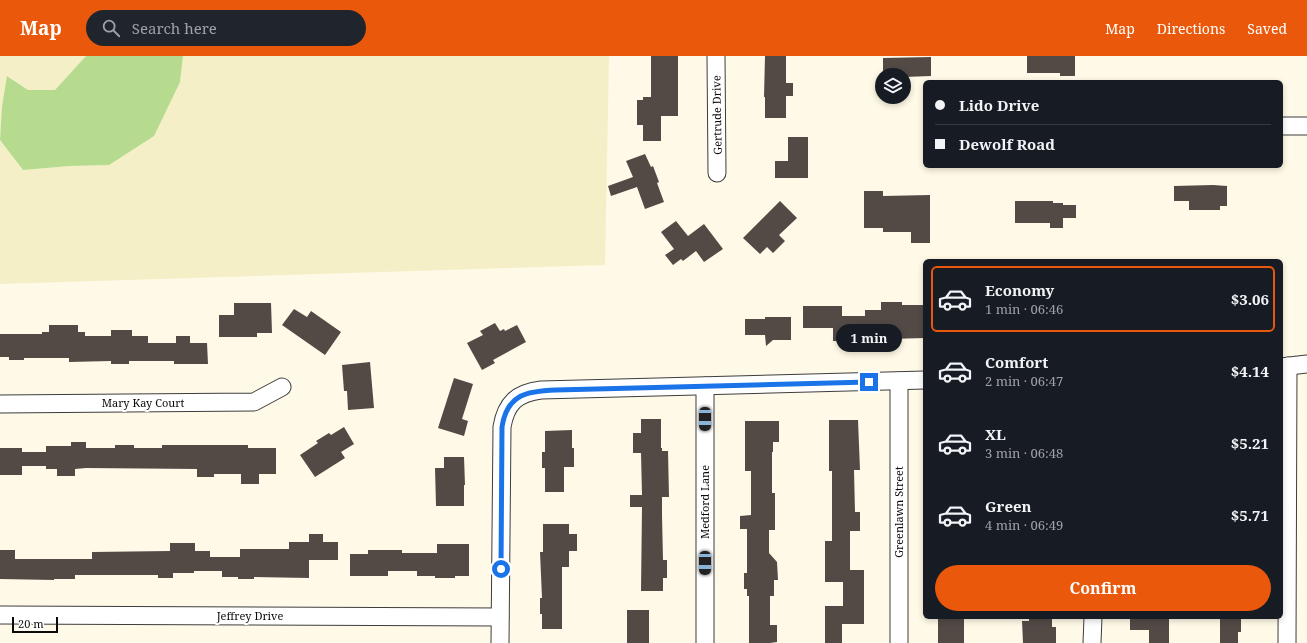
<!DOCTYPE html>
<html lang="en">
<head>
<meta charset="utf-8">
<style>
  body { margin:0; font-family:"Noto Serif",serif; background:#20242c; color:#f1f3f6; height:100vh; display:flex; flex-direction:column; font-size:15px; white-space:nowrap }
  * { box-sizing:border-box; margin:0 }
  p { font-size:13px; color:#9ea1a6 }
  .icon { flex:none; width:22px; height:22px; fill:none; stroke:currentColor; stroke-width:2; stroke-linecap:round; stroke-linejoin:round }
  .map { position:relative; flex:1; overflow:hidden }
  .side { position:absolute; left:923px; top:203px; width:360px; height:360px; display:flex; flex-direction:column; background:#171b24; border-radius:6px; box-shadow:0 2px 6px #0003 }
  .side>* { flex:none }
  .guide { position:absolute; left:923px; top:24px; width:360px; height:88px; border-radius:6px; box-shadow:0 2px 6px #0003; display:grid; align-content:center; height:88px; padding:0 12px; background:#171b24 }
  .tools { position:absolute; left:875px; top:12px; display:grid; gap:8px }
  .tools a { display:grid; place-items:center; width:36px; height:36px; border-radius:50%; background:#171b24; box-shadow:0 2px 6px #0003; font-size:20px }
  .scale { position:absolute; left:12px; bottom:10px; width:46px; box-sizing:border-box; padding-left:4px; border:2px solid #0a0a0a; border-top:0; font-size:11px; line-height:14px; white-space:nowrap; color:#0a0a0a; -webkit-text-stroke:3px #fff; paint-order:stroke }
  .end { position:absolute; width:18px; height:18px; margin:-9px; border:5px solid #1a73e8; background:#fff; box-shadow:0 0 0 2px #fff }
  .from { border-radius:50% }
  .bubble { position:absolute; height:28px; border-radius:14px; background:#171b24; box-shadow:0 2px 6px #0003; font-size:13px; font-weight:700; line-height:28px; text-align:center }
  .car { position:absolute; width:12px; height:24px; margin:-12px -6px; border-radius:5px; box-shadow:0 0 3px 1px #0007; background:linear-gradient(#222 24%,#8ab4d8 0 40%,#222 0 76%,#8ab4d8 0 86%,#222 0) }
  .guide b { display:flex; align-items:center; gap:14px; height:38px; font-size:15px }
  .guide b+b { border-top:1px solid #363941 }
  .guide i { width:10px; height:10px; background:#f1f3f6 }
  ul { padding:7px 0 0; list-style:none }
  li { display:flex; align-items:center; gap:12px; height:66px; margin:0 8px 6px; padding:0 4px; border:2px solid transparent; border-radius:6px }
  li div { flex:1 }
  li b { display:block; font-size:15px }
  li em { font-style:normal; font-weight:700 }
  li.on { border-color:#ea580c }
  li>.icon { width:36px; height:36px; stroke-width:1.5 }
  .primary-button { display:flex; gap:8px; margin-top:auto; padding:8px 12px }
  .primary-button a { flex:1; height:46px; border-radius:24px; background:#ea580c; color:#fff; font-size:16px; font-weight:700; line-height:46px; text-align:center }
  header { display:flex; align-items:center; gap:24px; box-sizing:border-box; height:56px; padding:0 20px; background:#ea580c; color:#fff }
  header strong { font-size:19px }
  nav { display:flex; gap:22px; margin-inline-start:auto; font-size:14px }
  .search { width:280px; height:36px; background:#20242c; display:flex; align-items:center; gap:10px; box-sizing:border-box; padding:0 14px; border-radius:22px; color:#9ea1a6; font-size:15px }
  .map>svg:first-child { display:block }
  .farmland { fill:#f5efc7 }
  .forest { fill:#b6db8f }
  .building { fill:#534a46 }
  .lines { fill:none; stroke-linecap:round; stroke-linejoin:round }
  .minor-casing { stroke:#3d3d3d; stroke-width:19 }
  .minor { stroke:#fff; stroke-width:17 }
  .route { stroke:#1a73e8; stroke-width:5 }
  .labels { text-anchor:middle; stroke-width:4; stroke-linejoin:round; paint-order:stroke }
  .street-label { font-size:11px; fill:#0a0a0a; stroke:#fff }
</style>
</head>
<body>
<header>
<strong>Map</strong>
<div class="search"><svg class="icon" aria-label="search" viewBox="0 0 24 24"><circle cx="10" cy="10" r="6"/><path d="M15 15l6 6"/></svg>Search here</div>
<nav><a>Map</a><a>Directions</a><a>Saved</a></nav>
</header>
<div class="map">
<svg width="1307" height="587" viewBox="0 0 1307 587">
  <rect width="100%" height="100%" fill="#fff9e7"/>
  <g class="farmland">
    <path d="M0 0H86L55 34H28L8 20 0 80Z"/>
    <path d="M183 0H609L605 209 0 228V84L23 114 70 110 109 109 180 26Z"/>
  </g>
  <path class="forest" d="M86 0H183L180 26 154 80 109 109 70 110 23 114 0 84 2 51 7 20 28 34H55Z"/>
  <g class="building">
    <path d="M651 0H678V60H661V85H643V69H637V44H643V41H651Z"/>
    <path d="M765 0H786V27H793V40H786V62H765V41H764Z"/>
    <path d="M1027 0H1075V20H1060V17H1027Z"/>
    <path d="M931 1V20L904 21V19H883V2Z"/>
    <path d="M788 81H808V122H775V105H788Z"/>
    <path d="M645 98 651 111 653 110 659 126 657 127 664 146 645 153 637 131 611 140 608 130 633 121 626 105Z"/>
    <path d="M1213 129 1227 130V150H1220V154H1189V145H1174V130Z"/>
    <path d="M864 135H883V140L930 139V187H911V176H883V172H864Z"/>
    <path d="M780 145 797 162 779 179 785 185 773 197 767 191 760 198 743 182Z"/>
    <path d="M1015 145H1053V147H1063V149H1076V162H1063V172H1050V167H1015Z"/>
    <path d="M676 165 688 180 704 168 723 193 704 206 696 195 683 205 681 203 673 209 665 199 674 193 661 176Z"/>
    <path d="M881 246H902V249H925V282L889 283V277H881L879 276H850V285H833V272H803V250H842V260H865V254H881Z"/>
    <path d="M234 247H271L272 277H257V281H219V259H234Z"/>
    <path d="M294 253 307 261 311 255 341 276 325 299 282 269Z"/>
    <path d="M765 261H791V284H773L766 290 765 279H745V263H765Z"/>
    <path d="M495 267 500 275 504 273 505 275 517 269 526 286 493 304 495 307 482 314 467 287 483 279 480 275Z"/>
    <path d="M49 269H78V276H85V280H111V274H132V280H148V287H176V280H190V287H207L208 308H174V305H129V308H111V305L69 306V302H24V304H9V301H0V278H42V276H49Z"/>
    <path d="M370 306 374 352 348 354 347 335H344L342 309Z"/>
    <path d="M454 322 473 328 462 363 468 365 464 380 438 372Z"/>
    <path d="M641 363H661V392H662V395H668L669 441H662V459L663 504H667V522H663V535H641L642 451H630V439H642L641 397H633V377H641Z"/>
    <path d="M829 364H858L860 414H854L855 456H860V475H850V514H864V568H842V587H825V550H843V526H825V485H832V415H829Z"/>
    <path d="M745 365H779V386H773V396H772V437H775V474H769V497L777 506 778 524H774V540H770V569H777V586L770 587H749V540H747V533H744V517H747V473H740V460L751 459V415H745Z"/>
    <path d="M344 371 354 388 341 396 345 402 315 421 300 399 318 387 316 385 329 377 331 379Z"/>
    <path d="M572 374V392H574V411H564V436H545V412H542V396H545V375Z"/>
    <path d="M71 386H86V392H115V389H134V392H162V389H248V392H276V418H259V428H241V418H214V421H197V413L86 412 75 413V420H57V413H46V410H22V419H0V392H22V396H46V390H71Z"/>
    <path d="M444 401H464L465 429H464V450H436L435 412H444Z"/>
    <path d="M543 468H569V478H577V495H569V511H562V573H542V558H540V542H542L540 496H543Z"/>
    <path d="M309 478H323V486H338V504H309V522L254 521V523H238V521H222V515H194V517H173V522H158V519H75V523H54V524L0 523V494H15V503H92V496L170 495V487H195V495H210V501H240V493H289V486H309Z"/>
    <path d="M437 488H469V520H455V522H435V520H417V515H388V520H350V498H368V494H402V497H437Z"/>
    <rect x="627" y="554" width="22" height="33"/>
    <rect x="938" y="561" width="26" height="26"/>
    <path d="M1029 561H1052V571H1056V587H1023L1022 565H1029Z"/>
    <path d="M1130 561H1169V587H1149V574H1130Z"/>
    <path d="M1220 561H1241V576H1238V587H1220Z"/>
  </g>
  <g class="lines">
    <g class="minor-casing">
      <g id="minor">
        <path d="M716 0 717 117"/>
        <path d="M1281 70H1307"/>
        <path d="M1281 311 1307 308"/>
        <path d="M899 325V587"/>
        <path d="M705 330V587"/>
        <path d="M0 348 254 346 282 331"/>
        <path d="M0 559 500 561"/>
        <path d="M500 587 502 371C506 347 517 337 541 334L925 324"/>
        <path d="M1092 587 1093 561"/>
        <path d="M1287 587 1288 310"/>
      </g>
    </g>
    <use href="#minor" class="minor"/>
  </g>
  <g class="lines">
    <path class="route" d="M501 513 502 371C507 338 527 335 556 334L869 326"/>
  </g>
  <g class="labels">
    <g class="street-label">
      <text transform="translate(717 59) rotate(-91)" y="4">Gertrude Drive</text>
      <text x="143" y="351">Mary Kay Court</text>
      <text transform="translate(705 446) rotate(-90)" y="4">Medford Lane</text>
      <text transform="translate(899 456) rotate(-90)" y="4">Greenlawn Street</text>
      <text x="250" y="564">Jeffrey Drive</text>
    </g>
  </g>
</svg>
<div class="tools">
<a><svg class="icon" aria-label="layers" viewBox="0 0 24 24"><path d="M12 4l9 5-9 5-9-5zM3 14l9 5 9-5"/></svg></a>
</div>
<div class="scale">20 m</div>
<i class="end from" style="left:501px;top:513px"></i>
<i class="end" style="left:869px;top:326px"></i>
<div class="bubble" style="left:836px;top:268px;width:66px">1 min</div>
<i class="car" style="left:705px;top:363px;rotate:180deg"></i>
<i class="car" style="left:705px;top:507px;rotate:180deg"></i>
<div class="guide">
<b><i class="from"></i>Lido Drive</b>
<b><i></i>Dewolf Road</b>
</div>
<section class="side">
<ul>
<li class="on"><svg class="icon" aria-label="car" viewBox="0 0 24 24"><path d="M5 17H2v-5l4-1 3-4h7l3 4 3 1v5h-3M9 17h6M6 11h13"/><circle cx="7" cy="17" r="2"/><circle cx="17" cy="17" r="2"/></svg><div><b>Economy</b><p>1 min · 06:46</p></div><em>$3.06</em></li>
<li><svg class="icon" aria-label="car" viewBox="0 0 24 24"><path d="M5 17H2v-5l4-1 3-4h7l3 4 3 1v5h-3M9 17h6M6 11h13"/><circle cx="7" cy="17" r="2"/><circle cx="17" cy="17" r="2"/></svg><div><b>Comfort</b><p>2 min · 06:47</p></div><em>$4.14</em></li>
<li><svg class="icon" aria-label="car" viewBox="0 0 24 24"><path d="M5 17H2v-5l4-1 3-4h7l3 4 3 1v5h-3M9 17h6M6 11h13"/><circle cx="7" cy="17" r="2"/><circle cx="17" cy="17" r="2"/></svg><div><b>XL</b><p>3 min · 06:48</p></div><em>$5.21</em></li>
<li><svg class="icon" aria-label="car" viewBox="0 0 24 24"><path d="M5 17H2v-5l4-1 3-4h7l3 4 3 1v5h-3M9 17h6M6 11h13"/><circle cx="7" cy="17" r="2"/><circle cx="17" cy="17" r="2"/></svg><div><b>Green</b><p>4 min · 06:49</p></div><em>$5.71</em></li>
</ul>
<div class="primary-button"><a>Confirm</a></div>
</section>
</div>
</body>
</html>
